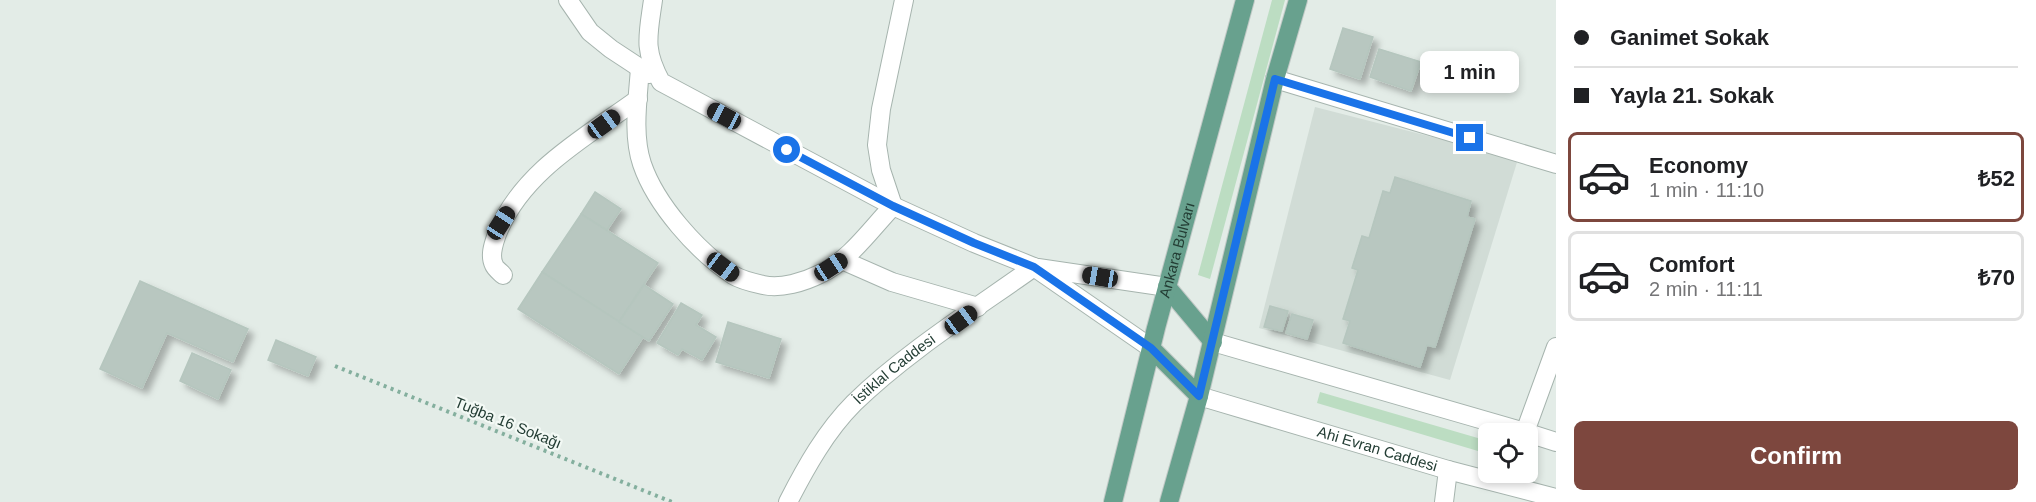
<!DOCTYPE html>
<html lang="en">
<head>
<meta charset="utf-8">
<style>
  body { margin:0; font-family:Arial,sans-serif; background:#f2f2f2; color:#202124; height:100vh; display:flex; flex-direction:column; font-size:22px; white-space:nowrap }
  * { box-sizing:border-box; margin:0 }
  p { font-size:20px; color:#757577 }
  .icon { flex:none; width:33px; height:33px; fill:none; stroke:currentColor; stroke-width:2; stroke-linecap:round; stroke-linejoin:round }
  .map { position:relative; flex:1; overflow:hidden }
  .side { display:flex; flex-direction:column; background:#fff; width:480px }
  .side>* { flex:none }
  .hud { display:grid; align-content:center; height:132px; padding:0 18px; background:#fff }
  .buttons { position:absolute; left:1478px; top:423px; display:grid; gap:12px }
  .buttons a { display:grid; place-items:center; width:60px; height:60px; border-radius:9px; background:#fff; box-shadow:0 3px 9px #0003; font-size:30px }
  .end { position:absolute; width:27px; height:27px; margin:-14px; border:8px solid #1a73e8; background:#fff; box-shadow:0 0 0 3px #fff }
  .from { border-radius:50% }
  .bubble { position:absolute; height:42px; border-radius:9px; background:#fff; box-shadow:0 3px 9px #0003; font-size:20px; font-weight:600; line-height:42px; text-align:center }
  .car { position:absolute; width:18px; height:36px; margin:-18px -9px; border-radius:8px; box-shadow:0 0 4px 2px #0007; background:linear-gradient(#222 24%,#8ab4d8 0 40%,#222 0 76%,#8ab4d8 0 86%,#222 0) }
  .hud b { display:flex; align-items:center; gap:21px; height:57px; font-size:22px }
  .hud b+b { border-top:2px solid #e0e0e0 }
  .hud i { width:15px; height:15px; background:#202124 }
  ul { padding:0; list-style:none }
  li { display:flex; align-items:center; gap:18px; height:90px; margin:0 12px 9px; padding:0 6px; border:3px solid #e0e0e0; border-radius:9px }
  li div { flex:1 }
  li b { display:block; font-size:22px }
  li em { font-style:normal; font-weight:600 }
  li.on { border-color:#7d473e }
  li>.icon { width:54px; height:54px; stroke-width:1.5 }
  .cta { display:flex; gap:12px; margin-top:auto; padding:12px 18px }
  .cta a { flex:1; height:69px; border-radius:9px; background:#7d473e; color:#fff; font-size:24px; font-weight:600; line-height:69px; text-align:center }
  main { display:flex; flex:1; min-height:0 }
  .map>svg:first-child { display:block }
  .built { fill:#d1dcd6 }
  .green { fill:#bcddc2 }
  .building { fill:#b8c7c0; stroke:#b5c6be; stroke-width:1.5; filter:url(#shadow) }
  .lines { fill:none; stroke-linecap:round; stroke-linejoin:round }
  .minor-casing { stroke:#a6b4ae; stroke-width:20 }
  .major-casing { stroke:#c1c9c6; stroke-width:20 }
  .path { stroke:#84af9e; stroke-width:4; stroke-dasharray:3 4.5; stroke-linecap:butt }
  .minor { stroke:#fff; stroke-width:18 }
  .major { stroke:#68a18e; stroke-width:18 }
  .route { stroke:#1a73e8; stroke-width:8 }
  .labels { text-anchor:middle; stroke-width:4.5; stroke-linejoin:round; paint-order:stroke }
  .street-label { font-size:15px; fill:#233d34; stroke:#f3f9f5 }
</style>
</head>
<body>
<main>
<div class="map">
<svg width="1556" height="502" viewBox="0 0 1556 502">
  <defs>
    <filter id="shadow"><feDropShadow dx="5.5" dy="5.5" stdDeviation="3" flood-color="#0004"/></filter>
  </defs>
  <rect width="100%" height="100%" fill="#e3ece7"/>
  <path class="built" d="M1315 107 1518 159 1450 380 1259 328Z"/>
  <g class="green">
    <path d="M1272 0H1285L1210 279 1198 275Z"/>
    <path d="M1320 392 1488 441V454L1317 403Z"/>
  </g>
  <g class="building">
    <path d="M1343 28 1373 37 1360 79 1330 69Z"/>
    <path d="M1379 49 1421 62 1411 91 1370 77Z"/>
    <path d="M1395 177 1471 201 1467 217 1475 219 1435 347 1427 345 1420 367 1343 343 1350 321 1343 319 1358 270 1352 268 1362 236 1369 238 1383 191 1390 193Z"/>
    <path d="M595 192 621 209 607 230 581 214Z"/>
    <path d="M581 214 658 263 619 322 542 272Z"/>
    <path d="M542 272 643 337 619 374 518 309Z"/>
    <path d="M140 281 248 329 233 362 167 333 142 388 100 369Z"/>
    <path d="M644 285 673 304 649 341 619 322Z"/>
    <path d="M681 303 702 315 696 325 716 337 702 360 682 349 678 355 657 343Z"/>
    <path d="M1270 306 1288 311 1282 331 1264 327Z"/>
    <path d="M1292 314 1313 320 1307 339 1286 333Z"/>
    <path d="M728 322 781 339 769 378 716 362Z"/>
    <path d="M276 340 316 357 308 376 268 360Z"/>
    <path d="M192 353 231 370 218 399 180 381Z"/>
  </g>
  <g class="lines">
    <g class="minor-casing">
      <g id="minor">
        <path d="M568 0 590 32 611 49 649 74"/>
        <path d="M653 0C648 36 643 49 661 82L893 206 974 243 1034 267 1151 348"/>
        <path d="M640 68C638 98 632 134 642 164 656 205 697 251 733 275 741 280 754 283 763 285 781 289 804 282 820 274 850 260 871 229 893 206"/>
        <path d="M1275 79 1556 164"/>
        <path d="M893 206 881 170 877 145 881 109 904 0"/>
        <path d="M842 260 892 282 978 307"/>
        <path d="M1038 268 1167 287"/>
        <path d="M503 275C500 272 495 268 494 265 489 255 494 243 497 234 522 171 586 137 638 99"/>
        <path d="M1213 342 1525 432 1556 442"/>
        <path id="s1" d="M1199 396 1448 470 1556 498"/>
        <path d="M1525 432 1556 347"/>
        <path id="s2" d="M788 502C806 467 826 431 854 403 905 353 975 309 1034 267"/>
        <path d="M1444 502 1448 470"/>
      </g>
    </g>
    <g class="major-casing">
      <g id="major">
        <path d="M1167 287 1213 342"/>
        <path d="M1151 348 1199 396"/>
        <path id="s3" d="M1113 502 1156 328 1245 0"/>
        <path d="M1169 502 1199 396 1275 79 1298 0"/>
      </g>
    </g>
    <path class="path" d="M335 366 672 502"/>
    <use href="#minor" class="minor"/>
    <use href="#major" class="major"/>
  </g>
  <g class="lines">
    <path class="route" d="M787 150 893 206 974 243 1034 267 1151 348 1199 396 1275 79 1470 138"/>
  </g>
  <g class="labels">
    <g class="street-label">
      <text dy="5" stroke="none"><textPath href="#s3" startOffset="260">Ankara Bulvarı</textPath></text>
      <text dy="5" stroke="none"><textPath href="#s2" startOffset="172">İstiklal Caddesi</textPath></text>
      <text transform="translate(508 423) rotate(22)" y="5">Tuğba 16 Sokağı</text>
      <text dy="5" stroke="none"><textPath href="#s1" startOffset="186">Ahi Evran Caddesi</textPath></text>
    </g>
  </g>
</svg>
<div class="buttons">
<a><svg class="icon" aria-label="locate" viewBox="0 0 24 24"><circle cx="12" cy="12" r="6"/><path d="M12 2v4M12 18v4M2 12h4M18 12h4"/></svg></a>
</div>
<i class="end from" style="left:787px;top:150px"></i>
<i class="end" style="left:1470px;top:138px"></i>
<div class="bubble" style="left:1420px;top:51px;width:99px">1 min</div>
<i class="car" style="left:724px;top:116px;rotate:298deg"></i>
<i class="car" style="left:604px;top:124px;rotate:54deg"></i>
<i class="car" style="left:501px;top:223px;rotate:33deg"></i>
<i class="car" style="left:723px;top:267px;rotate:127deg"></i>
<i class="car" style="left:831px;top:267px;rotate:57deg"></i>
<i class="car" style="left:1100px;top:277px;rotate:279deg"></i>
<i class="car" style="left:961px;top:320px;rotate:54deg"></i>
</div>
<section class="side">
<div class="hud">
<b><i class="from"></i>Ganimet Sokak</b>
<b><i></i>Yayla 21. Sokak</b>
</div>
<ul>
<li class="on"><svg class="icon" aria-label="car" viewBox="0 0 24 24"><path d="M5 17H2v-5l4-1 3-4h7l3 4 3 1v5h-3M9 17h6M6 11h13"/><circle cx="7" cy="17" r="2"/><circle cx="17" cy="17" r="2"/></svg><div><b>Economy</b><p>1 min · 11:10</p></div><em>₺52</em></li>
<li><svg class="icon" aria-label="car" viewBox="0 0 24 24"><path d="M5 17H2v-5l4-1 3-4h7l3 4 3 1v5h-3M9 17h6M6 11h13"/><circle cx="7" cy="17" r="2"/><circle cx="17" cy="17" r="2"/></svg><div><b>Comfort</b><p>2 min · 11:11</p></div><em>₺70</em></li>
</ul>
<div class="cta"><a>Confirm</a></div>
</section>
</main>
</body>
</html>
